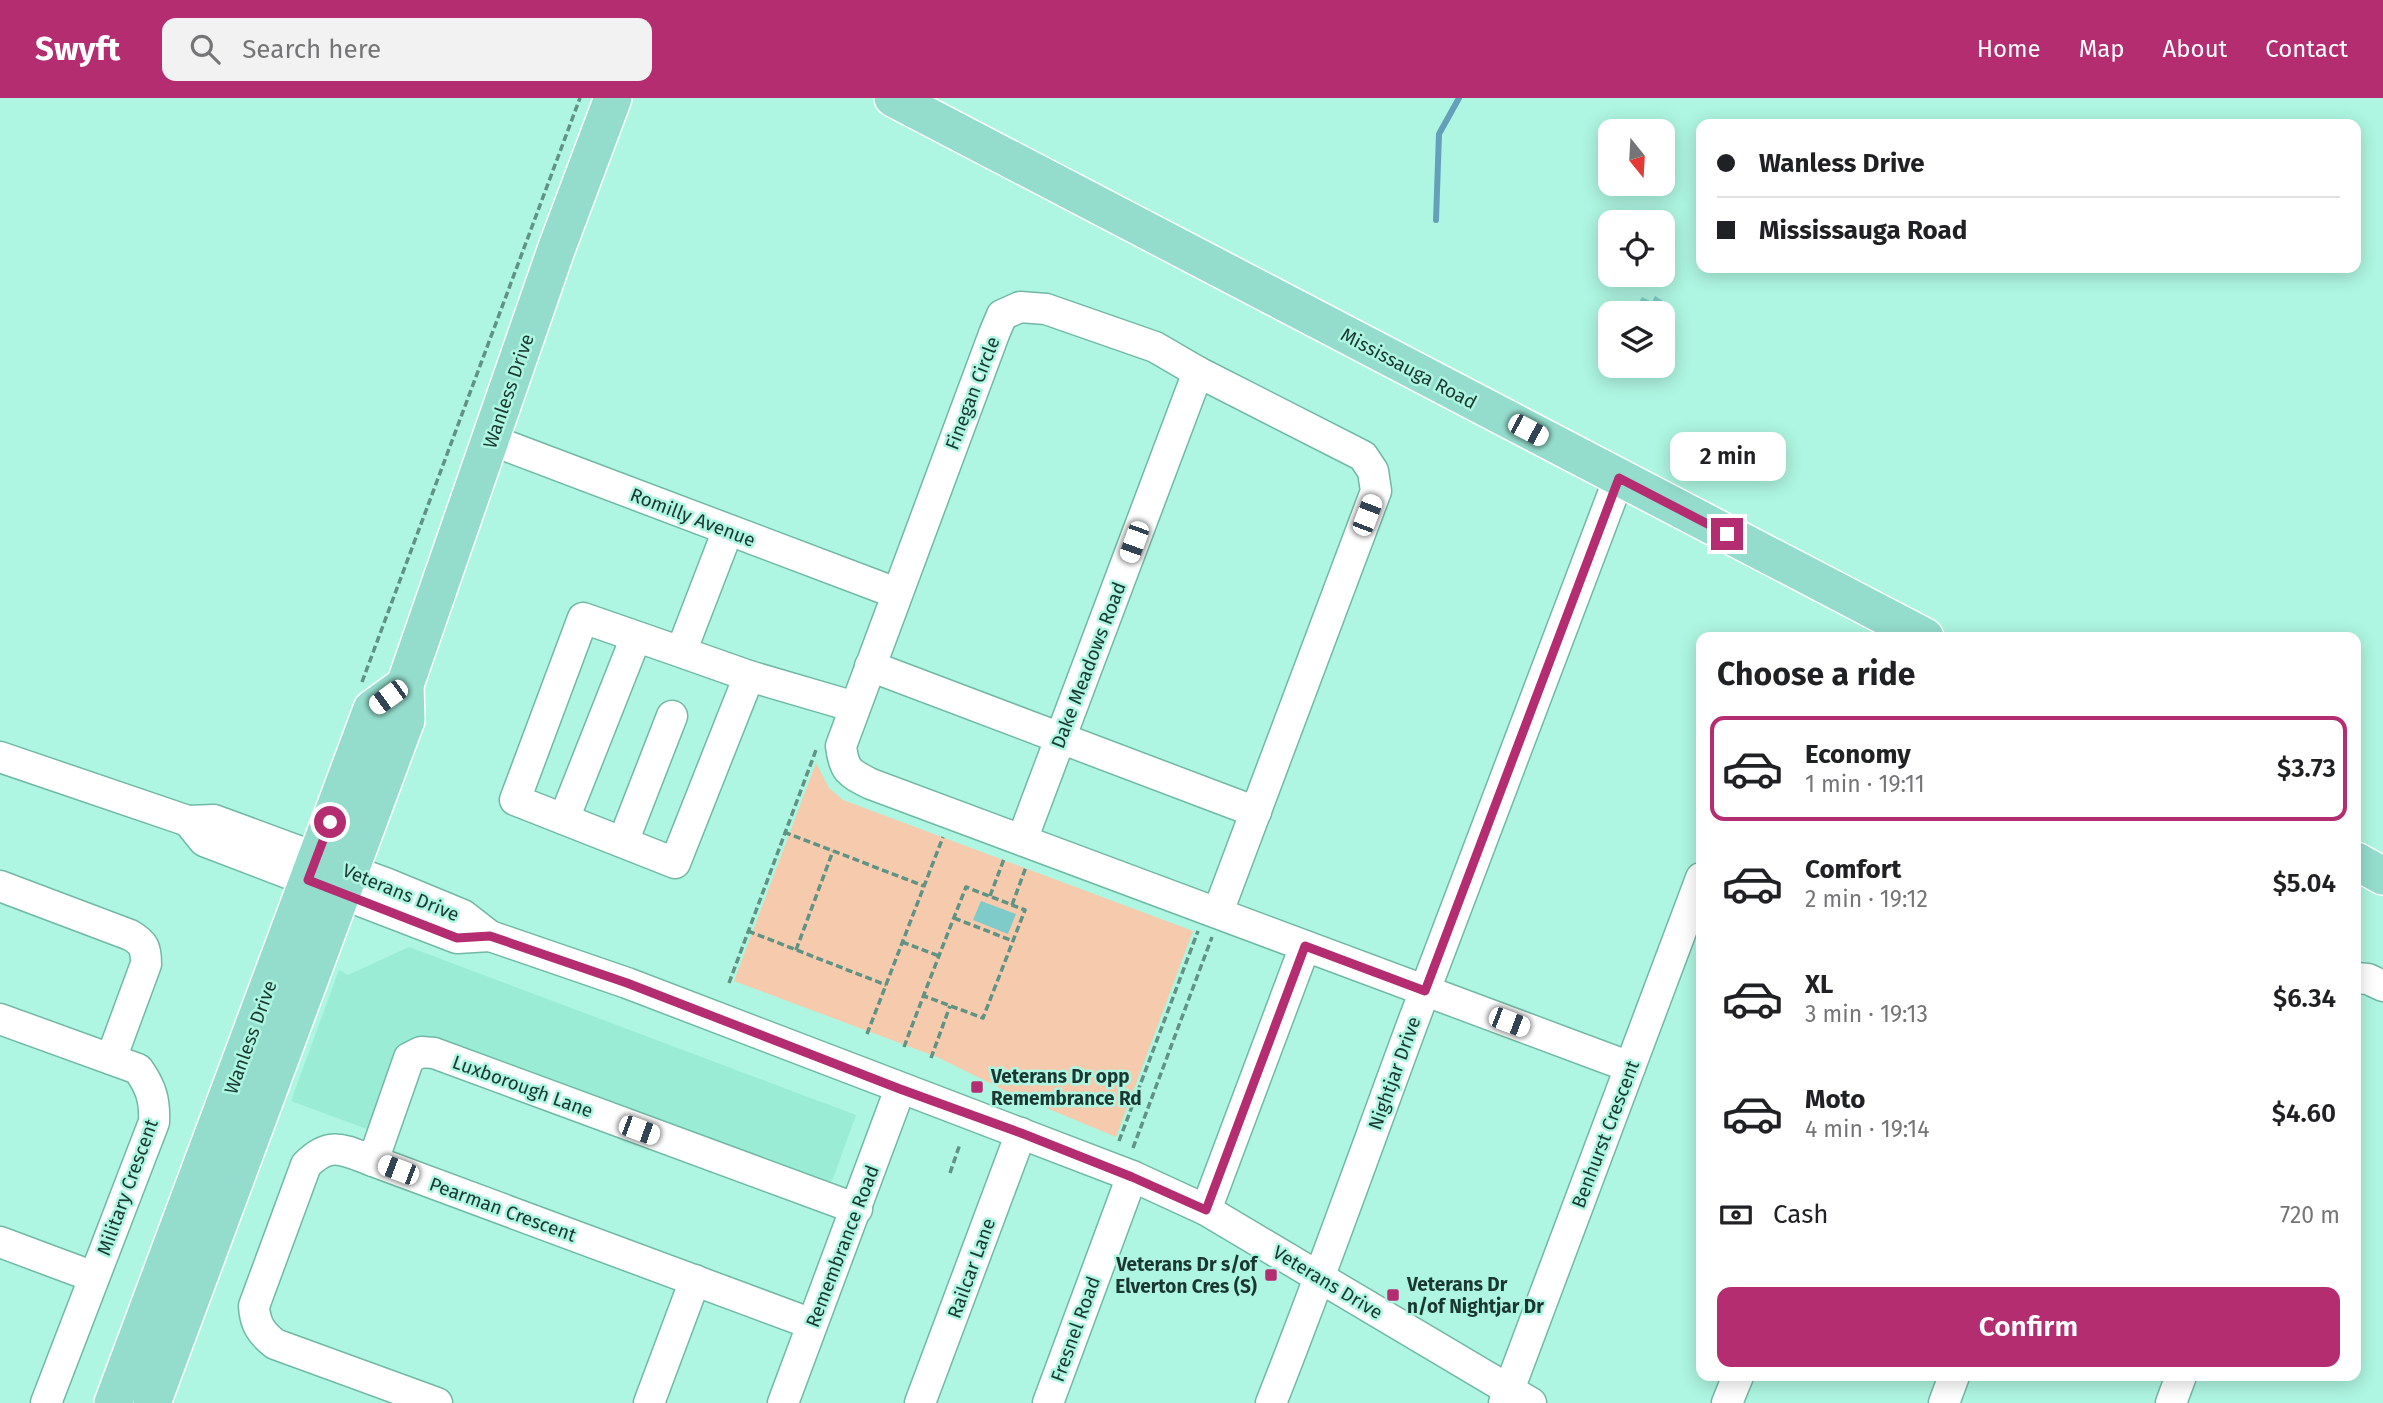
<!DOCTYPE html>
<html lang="en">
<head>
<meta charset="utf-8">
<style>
  body { margin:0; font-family:"Fira Sans",sans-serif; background:#f2f2f2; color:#202124; height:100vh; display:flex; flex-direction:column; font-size:26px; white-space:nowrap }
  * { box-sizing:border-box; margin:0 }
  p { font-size:23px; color:#757577 }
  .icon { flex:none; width:38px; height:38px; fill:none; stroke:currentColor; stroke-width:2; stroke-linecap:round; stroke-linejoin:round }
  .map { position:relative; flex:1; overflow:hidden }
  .side { position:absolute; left:1696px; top:534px; width:665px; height:749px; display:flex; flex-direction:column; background:#fff; border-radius:14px; box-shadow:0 4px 18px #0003 }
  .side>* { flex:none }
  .banner { position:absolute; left:1696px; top:21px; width:665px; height:154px; border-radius:14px; box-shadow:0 4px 18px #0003; display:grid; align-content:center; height:154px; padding:0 21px; background:#fff }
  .needle { width:46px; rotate:162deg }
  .buttons { position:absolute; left:1598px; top:21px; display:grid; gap:14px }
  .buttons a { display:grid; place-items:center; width:77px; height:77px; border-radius:14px; background:#fff; box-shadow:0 4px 18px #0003; font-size:35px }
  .end { position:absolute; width:32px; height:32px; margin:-16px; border:9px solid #b42d71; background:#fff; box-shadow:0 0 0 4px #fff }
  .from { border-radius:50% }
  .bubble { position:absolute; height:49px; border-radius:14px; background:#fff; box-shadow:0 4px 18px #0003; font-size:23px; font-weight:600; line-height:49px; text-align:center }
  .car { position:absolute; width:21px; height:42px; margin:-21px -10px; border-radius:9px; box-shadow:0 0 5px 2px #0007; background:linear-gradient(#fff 24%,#345 0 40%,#fff 0 76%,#345 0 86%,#fff 0) }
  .banner b { display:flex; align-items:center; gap:24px; height:66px; font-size:26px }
  .banner b+b { border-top:2px solid #e0e0e0 }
  .banner i { width:18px; height:18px; background:#202124 }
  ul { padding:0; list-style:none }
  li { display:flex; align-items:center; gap:21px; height:105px; margin:0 14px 10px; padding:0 7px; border:4px solid transparent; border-radius:14px }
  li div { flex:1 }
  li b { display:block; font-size:26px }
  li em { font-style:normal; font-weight:600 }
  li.active { border-color:#b42d71 }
  li>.icon { width:63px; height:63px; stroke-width:1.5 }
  h2 { padding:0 21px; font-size:32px; line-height:84px }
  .pay { display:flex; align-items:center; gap:18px; height:77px; padding:0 21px; font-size:26px }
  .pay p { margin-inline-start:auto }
  .button { display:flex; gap:14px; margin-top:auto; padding:14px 21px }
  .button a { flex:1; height:80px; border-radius:14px; background:#b42d71; color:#fff; font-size:28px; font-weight:600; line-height:80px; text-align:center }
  header { display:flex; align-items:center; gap:42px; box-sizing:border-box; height:98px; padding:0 35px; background:#b42d71; color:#fff }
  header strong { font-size:33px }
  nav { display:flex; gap:38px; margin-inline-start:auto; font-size:24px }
  .search { width:490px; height:63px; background:#f2f2f2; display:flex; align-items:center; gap:18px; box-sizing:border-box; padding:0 24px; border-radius:14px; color:#757577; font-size:26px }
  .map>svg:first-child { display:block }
  .built { fill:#9aecd5 }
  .green { fill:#f6caad }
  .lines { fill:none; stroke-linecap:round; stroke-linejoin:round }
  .stream { stroke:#65a0bb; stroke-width:6 }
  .building { fill:#7ecbca }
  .minor-casing { stroke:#72b8a5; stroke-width:33 }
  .major-casing { stroke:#fff; stroke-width:40 }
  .path { stroke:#619384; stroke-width:3.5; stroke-dasharray:7 3.5; stroke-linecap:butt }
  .minor { stroke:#fff; stroke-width:30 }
  .major { stroke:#94ddcc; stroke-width:37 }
  .route { stroke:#b42d71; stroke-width:9 }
  .poi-dot { fill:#b42d71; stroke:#aef6e1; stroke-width:2.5 }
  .labels { text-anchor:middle; stroke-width:5; stroke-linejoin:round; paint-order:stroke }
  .street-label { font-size:19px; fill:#1a3830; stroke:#aef6e1 }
  .poi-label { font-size:19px; font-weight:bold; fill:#1a3830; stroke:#aef6e1; text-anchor:start }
</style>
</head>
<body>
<header>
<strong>Swyft</strong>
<div class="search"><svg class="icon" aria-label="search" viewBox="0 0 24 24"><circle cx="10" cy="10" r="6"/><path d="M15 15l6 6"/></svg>Search here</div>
<nav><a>Home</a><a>Map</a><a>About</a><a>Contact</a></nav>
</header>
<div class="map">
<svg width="2383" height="1305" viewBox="0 0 2383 1305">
  <rect width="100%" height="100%" fill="#aef6e1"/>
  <path class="built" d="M409 849 856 1017 834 1078 828 1088 431 945 372 1033 291 1003 339 872 348 877Z"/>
  <path class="green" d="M816 665 829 690 843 702 1193 833 1116 1039 1008 994 937 959 734 883Z"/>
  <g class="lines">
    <path class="stream" d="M1436 122 1439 36 1459 0"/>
  </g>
  <g class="building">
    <path d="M1655 198 1663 203 1656 215H1640L1641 213 1636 210 1642 199 1652 204Z"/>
    <path d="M981 803 1016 816 1008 836 973 822Z"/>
  </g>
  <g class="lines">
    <g class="minor-casing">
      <g id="minor">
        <path d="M491 342 896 495"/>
        <path d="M681 554 583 520 515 702 675 765 749 578 681 554 728 432"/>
        <path d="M870 568 1256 714"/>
        <path d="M749 578 855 609"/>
        <path d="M0 659 188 723 214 722 388 786 463 817 490 838 627 885 1132 1078 1206 1112 1531 1305"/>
        <path d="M564 721 636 539"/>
        <path d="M188 723 204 743 457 840 490 838"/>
        <path d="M1022 742 1198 274"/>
        <path d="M623 744 672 618"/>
        <path d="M0 788 130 837C144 845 146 850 146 866L111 961"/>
        <path d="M1218 814 1376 393 1373 373 1363 358 1198 274 1155 249 1046 211 1020 209 1002 217 994 236 841 648C844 673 849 675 871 686L1630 969"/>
        <path d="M2356 880 2368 881 2383 888"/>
        <path d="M0 921 138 971C151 989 155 1002 154 1024L46 1305"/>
        <path d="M373 1063 409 960 421 954 434 955 857 1111"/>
        <path d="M1206 1112 1305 848"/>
        <path d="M0 1144 94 1179"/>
        <path d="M437 1305 275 1246C261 1235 255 1226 254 1208L306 1067C330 1042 344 1052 373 1063L812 1226"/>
        <path d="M649 1305 695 1182"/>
        <path d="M783 1305 900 991"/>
        <path d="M920 1305 1021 1035"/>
        <path d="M1048 1305 1132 1078"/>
        <path d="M1271 1305C1321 1179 1366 1051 1413 924 1481 742 1551 561 1619 380"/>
        <path d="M1504 1305 1701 780"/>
        <path d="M1727 1305 1738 1278"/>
        <path d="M1944 1305 1954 1278"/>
        <path d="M2171 1305 2181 1278"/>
      </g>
    </g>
    <g class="major-casing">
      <g id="major">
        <path d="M893 0 1925 539"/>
        <path d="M2356 763 2383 778"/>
        <path d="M113 1305 372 611 405 587"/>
        <path d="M152 1305 406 622 405 587 556 152 613 0"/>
      </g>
    </g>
    <g class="path">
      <path d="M362 584 580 0"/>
      <path d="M784 734 924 788"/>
      <path d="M990 798 1004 761"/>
      <path d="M1012 807 1026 769"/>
      <path d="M954 820 1013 843"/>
      <path d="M748 833 886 887"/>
      <path d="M902 844 939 858"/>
      <path d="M796 852 833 753"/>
      <path d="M729 885 816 652"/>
      <path d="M867 936 943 739"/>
      <path d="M904 949C924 896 945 842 966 789L1025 812 983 920 924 898"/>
      <path d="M931 960 950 908"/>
      <path d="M1119 1043 1198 833"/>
      <path d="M1133 1050 1212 839"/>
      <path d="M950 1075 960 1046"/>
    </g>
    <use href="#minor" class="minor"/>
    <use href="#major" class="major"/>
  </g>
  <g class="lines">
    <path class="route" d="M330 724 308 782 457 840 490 838 627 885 900 991 1021 1035 1132 1079 1206 1112 1305 848 1425 893 1619 380 1727 436"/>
  </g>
  <g class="poi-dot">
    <rect x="970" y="982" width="14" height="14" rx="3.5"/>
    <rect x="1264" y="1170" width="14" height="14" rx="3.5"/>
    <rect x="1386" y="1190" width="14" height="14" rx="3.5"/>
  </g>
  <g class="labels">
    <g class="street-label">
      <text transform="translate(1409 270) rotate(28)" y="7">Mississauga Road</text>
      <text transform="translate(508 293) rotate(-71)" y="7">Wanless Drive</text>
      <text transform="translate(972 295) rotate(-69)" y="7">Finegan Circle</text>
      <text transform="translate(693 419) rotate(21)" y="7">Romilly Avenue</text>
      <text transform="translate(1088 567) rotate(-69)" y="7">Dake Meadows Road</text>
      <text transform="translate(401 794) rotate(22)" y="7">Veterans Drive</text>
      <text transform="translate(250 939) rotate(-70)" y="7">Wanless Drive</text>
      <text transform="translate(1394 975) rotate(-70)" y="7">Nightjar Drive</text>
      <text transform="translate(523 988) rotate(20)" y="7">Luxborough Lane</text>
      <text transform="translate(1605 1036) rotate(-69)" y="7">Benhurst Crescent</text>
      <text transform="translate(127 1089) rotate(-70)" y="7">Military Crescent</text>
      <text transform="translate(503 1111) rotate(20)" y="7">Pearman Crescent</text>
      <text transform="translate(842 1148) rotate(-69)" y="7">Remembrance Road</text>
      <text transform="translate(971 1170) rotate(-70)" y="7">Railcar Lane</text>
      <text transform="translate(1328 1184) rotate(31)" y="7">Veterans Drive</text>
      <text transform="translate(1075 1231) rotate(-70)" y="7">Fresnel Road</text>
    </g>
    <g class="poi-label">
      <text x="991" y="985">Veterans Dr opp<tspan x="991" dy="22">Remembrance Rd</tspan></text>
      <text x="1257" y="1173" text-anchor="end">Veterans Dr s/of<tspan x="1257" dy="22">Elverton Cres (S)</tspan></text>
      <text x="1407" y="1193">Veterans Dr<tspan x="1407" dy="22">n/of Nightjar Dr</tspan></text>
    </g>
  </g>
</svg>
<div class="buttons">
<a><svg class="needle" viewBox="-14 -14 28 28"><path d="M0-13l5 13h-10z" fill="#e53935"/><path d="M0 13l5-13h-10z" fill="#757577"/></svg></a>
<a><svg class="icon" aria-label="locate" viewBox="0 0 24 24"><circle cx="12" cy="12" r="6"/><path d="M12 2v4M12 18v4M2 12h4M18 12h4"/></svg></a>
<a><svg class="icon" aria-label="layers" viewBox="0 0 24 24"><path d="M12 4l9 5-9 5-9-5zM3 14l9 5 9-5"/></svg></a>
</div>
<i class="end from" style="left:330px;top:724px"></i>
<i class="end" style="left:1727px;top:436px"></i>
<div class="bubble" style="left:1670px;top:334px;width:116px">2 min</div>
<i class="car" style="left:1528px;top:332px;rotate:118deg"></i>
<i class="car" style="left:1367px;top:417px;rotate:21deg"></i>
<i class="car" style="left:1134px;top:444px;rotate:200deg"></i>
<i class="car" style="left:388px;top:599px;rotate:234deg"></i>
<i class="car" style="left:1509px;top:924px;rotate:111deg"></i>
<i class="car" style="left:639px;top:1032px;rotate:110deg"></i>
<i class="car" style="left:398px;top:1072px;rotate:291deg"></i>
<div class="banner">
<b><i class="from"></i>Wanless Drive</b>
<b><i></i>Mississauga Road</b>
</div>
<section class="side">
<h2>Choose a ride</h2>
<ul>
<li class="active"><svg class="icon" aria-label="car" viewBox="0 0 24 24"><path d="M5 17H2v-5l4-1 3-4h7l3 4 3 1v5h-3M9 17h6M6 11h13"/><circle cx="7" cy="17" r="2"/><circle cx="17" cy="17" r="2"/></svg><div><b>Economy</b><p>1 min · 19:11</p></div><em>$3.73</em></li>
<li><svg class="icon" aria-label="car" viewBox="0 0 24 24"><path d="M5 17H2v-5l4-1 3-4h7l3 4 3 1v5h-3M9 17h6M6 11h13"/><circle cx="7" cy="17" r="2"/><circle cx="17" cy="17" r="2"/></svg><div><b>Comfort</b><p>2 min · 19:12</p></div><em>$5.04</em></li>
<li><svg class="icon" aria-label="car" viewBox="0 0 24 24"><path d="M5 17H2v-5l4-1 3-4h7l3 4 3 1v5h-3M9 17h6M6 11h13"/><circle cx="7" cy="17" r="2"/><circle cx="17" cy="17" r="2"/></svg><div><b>XL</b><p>3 min · 19:13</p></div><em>$6.34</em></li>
<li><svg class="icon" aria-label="car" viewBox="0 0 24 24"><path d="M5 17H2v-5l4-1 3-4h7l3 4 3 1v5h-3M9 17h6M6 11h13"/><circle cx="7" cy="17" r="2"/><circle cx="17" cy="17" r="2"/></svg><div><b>Moto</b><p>4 min · 19:14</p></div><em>$4.60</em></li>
</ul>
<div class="pay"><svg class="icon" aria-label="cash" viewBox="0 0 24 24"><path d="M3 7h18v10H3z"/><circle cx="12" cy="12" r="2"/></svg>Cash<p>720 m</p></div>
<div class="button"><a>Confirm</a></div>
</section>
</div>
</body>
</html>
